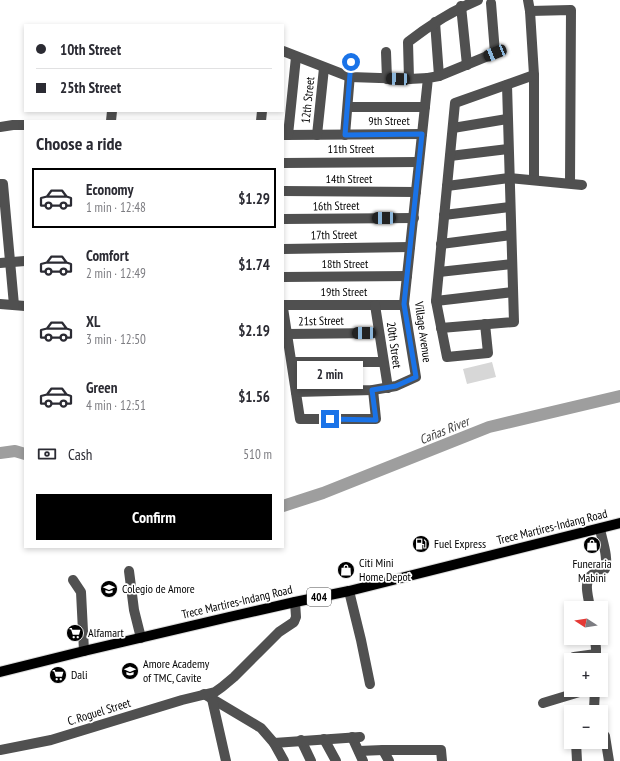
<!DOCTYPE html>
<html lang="en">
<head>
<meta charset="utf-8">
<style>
  body { margin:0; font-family:"PT Sans Narrow",sans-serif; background:#f7f7f7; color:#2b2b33; height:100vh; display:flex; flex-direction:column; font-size:15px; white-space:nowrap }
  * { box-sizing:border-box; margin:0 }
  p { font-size:13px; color:#7c7c81 }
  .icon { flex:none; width:22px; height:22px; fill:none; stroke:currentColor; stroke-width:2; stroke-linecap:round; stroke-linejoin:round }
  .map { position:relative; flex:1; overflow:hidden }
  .details { position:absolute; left:24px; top:120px; width:260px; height:428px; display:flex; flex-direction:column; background:#fff; border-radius:0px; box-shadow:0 2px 6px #0003 }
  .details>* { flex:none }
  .banner { position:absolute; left:24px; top:24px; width:260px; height:88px; border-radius:0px; box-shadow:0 2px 6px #0003; display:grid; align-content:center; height:88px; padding:0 12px; background:#fff }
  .needle { width:26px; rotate:282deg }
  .tools { position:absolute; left:564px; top:601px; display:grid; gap:8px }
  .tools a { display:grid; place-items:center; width:44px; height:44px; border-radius:0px; background:#fff; box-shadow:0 2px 6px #0003; font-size:20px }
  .end { position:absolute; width:18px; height:18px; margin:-9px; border:5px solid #1a73e8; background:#fff; box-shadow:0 0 0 2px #fff }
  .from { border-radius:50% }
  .bubble { position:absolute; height:28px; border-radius:0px; background:#fff; box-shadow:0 2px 6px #0003; font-size:13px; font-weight:600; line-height:28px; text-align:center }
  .car { position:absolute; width:12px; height:24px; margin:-12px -6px; border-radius:5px; box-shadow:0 0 3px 1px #0007; background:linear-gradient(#222 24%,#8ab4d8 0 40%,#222 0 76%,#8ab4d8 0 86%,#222 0) }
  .banner b { display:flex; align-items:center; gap:14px; height:38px; font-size:15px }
  .banner b+b { border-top:1px solid #e1e1e2 }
  .banner i { width:10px; height:10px; background:#2b2b33 }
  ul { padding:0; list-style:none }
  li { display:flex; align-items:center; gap:12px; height:60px; margin:0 8px 6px; padding:0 4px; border:2px solid transparent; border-radius:0px }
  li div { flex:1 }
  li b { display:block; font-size:15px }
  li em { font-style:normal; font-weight:600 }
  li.current { border-color:#000 }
  li>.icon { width:36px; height:36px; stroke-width:1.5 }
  h2 { padding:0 12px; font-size:18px; line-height:48px }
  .pay { display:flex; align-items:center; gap:10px; height:44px; padding:0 12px; font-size:15px }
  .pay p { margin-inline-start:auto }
  .cta { display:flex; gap:8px; margin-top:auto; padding:8px 12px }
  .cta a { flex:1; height:46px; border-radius:0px; background:#000; color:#fff; font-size:16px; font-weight:600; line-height:46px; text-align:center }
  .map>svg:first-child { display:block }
  .green { fill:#d7d7d7 }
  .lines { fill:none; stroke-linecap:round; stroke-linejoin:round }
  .river { stroke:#9e9e9e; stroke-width:12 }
  .major-casing { stroke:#dbdbdb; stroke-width:12 }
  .minor { stroke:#505050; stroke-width:10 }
  .major { stroke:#000; stroke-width:10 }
  .route { stroke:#1a73e8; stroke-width:5 }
  .labels { text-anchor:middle; stroke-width:3.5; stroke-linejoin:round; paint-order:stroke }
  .shield { fill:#fff; stroke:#4c4c4c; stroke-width:1 }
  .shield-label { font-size:11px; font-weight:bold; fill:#000 }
  .street-label { font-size:12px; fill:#000; stroke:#fff }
  .poi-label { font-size:12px; fill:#000; stroke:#fff; text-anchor:start }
  .water-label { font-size:13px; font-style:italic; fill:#3f3f3f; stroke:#fff }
</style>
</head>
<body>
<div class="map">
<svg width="620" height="761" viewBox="0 0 620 761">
  <rect width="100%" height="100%" fill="#fff"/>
  <path class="green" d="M492 362 496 377 467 384 463 369Z"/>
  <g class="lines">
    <g class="river">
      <path d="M0 453 15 451 25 454"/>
      <path d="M283 506 323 493 489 427 620 396"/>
    </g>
    <g class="major-casing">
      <path id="major" d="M0 672 84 651 229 617 295 602 349 591 620 523"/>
    </g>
    <g class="minor">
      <path d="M528 0 530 11 534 75V179"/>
      <path d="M461 6 467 65"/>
      <path d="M530 11 571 10 570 183"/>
      <path d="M435 22 439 76"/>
      <path d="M283 51 350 77 409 79 428 78"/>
      <path d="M386 52 387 79"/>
      <path d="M409 79 408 42C431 24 451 11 478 0"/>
      <path d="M348 107H425"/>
      <path d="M111 121 112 111"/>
      <path d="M261 121 262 111"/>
      <path d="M0 127 13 125H25"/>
      <path d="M453 128 507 119"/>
      <path d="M283 135 422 134"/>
      <path d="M288 135 296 57"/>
      <path d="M317 135 324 68"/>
      <path d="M345 135 351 62"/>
      <path d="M450 156 508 149"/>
      <path d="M283 163 419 162"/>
      <path d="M0 184H3L14 305"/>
      <path d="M447 186 509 178 582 185"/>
      <path d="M283 191 416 192"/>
      <path d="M444 215 510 207"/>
      <path d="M283 219 414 218"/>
      <path d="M441 244 511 235"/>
      <path d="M283 249 410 247"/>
      <path d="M0 263 25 261"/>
      <path d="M439 272 512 264"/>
      <path d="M283 277 407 276"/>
      <path d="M436 301 513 292"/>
      <path d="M0 304 25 306"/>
      <path d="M283 305H404"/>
      <path d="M375 305 388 388"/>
      <path d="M283 308 300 419H376L373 390"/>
      <path d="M485 324 488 353 447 357 436 301 455 103 534 75"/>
      <path d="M441 328 514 322 507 85"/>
      <path d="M287 334 379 333"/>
      <path d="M292 362H383"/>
      <path d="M296 392 373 390 396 386 416 377 404 304 428 78 439 76 495 53 491 3"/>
      <path d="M129 571 134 610 141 638"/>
      <path d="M73 580 81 592 84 651"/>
      <path d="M349 591 361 640 370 684"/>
      <path d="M590 608C589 598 582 581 593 574 596 571 601 570 605 569 609 558 602 540 600 529"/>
      <path d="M595 638 596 649V660"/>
      <path d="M574 657 596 654"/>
      <path d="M204 694 261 728 274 743 284 761"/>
      <path d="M212 699 226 761"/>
      <path d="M543 703 586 690"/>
      <path d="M593 712 594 709 595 690"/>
      <path d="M601 731 605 736 609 761"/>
      <path d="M352 737 363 761"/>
      <path d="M324 739 336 761"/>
      <path d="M301 740 311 761"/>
      <path d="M576 742 577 761"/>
      <path d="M274 743 360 737"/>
      <path d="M0 750 51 740 182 700 215 692 222 687 234 677 279 632 294 622 296 617 295 602"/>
      <path d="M383 750 389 761"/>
      <path d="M359 751 383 750H441L442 761"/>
    </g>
    <use href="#major" class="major"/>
  </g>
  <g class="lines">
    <path class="route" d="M330 419 376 420 372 390 396 386 416 377 404 304 422 134 345 135 351 62"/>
  </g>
  <defs>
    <g id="fuel-disc" transform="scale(0.9)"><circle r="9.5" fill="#000" stroke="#fff"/><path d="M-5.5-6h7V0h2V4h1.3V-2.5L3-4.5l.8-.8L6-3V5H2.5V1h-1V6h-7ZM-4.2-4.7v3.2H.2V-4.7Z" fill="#fff"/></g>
    <g id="shop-disc" transform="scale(0.9)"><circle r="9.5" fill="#000" stroke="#fff"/><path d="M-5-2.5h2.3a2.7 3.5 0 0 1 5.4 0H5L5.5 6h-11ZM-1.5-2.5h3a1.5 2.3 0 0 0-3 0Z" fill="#fff"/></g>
    <g id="university-disc" transform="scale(0.9)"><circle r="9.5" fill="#000" stroke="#fff"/><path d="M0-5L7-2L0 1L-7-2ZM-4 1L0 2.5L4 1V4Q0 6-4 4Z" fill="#fff"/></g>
    <g id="supermarket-disc" transform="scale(0.9)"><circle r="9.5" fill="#000" stroke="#fff"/><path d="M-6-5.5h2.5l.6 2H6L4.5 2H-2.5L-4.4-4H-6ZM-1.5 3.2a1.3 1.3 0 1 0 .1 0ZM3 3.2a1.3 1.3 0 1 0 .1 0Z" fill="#fff"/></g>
    <g id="school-disc" transform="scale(0.9)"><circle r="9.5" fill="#000" stroke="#fff"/><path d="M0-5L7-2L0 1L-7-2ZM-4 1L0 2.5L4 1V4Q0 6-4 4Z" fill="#fff"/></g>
  </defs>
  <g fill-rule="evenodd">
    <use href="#fuel-disc" x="421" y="544"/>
    <use href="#shop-disc" x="592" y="545"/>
    <use href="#shop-disc" x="346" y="570"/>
    <use href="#university-disc" x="109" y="589"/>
    <use href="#supermarket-disc" x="75" y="633"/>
    <use href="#school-disc" x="130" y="671"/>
    <use href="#supermarket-disc" x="58" y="675"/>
  </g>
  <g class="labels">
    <rect class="shield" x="307" y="588" width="24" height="18" rx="3"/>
    <g class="shield-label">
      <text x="319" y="601">404</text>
    </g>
    <g class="street-label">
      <text transform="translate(308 100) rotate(-84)" y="4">12th Street</text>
      <text x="389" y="125">9th Street</text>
      <text x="351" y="153">11th Street</text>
      <text x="349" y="183">14th Street</text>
      <text transform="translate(336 206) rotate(-1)" y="4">16th Street</text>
      <text transform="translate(334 235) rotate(-1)" y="4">17th Street</text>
      <text x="345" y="268">18th Street</text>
      <text x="344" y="296">19th Street</text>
      <text transform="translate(321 321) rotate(-1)" y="4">21st Street</text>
      <text transform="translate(423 332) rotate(82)" y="4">Village Avenue</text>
      <text transform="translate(394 345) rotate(82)" y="4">20th Street</text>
      <text transform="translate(552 527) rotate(-14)" y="4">Trece Martires-Indang Road</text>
      <text transform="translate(237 602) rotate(-13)" y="4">Trece Martires-Indang Road</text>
      <text transform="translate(99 712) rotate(-17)" y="4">C. Roguel Street</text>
    </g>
    <g class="poi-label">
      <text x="434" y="548">Fuel Express</text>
      <text x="359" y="567">Citi Mini<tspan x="359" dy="14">Home Depot</tspan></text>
      <text x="592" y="568" text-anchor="middle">Funeraria<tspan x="592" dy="14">Mabini</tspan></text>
      <text x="122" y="593">Colegio de Amore</text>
      <text x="88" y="637">Alfamart</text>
      <text x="143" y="668">Amore Academy<tspan x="143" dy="14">of TMC, Cavite</tspan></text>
      <text x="71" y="679">Dali</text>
    </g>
    <g class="water-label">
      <text transform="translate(444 430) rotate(-22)" y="5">Cañas River</text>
    </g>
  </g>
</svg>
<div class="tools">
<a><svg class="needle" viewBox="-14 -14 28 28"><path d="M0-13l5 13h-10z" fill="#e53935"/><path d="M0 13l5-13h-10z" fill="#7c7c81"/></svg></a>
<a>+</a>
<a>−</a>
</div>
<i class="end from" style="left:351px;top:62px"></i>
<i class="end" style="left:330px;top:419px"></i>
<div class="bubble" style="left:297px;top:361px;width:66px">2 min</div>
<i class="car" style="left:495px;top:53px;rotate:248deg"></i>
<i class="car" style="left:398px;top:79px;rotate:272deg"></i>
<i class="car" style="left:384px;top:218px;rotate:269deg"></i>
<i class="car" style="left:364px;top:333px;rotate:269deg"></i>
<div class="banner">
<b><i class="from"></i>10th Street</b>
<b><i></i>25th Street</b>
</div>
<section class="details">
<h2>Choose a ride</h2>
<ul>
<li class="current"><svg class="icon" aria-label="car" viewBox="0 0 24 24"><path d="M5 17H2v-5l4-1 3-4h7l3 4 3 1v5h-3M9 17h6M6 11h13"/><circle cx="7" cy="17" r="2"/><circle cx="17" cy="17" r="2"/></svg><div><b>Economy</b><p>1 min · 12:48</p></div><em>$1.29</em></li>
<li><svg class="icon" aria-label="car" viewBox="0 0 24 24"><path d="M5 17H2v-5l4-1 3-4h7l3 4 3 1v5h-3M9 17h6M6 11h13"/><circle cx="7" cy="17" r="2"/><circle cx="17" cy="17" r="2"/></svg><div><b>Comfort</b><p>2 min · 12:49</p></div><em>$1.74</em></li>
<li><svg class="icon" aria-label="car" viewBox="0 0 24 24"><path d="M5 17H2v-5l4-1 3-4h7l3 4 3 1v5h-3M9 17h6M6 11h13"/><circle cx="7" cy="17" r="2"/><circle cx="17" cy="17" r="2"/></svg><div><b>XL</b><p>3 min · 12:50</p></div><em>$2.19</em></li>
<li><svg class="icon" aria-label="car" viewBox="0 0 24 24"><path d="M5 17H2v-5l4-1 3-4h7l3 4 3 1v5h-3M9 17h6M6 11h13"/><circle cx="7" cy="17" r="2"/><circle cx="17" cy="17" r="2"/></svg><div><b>Green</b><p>4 min · 12:51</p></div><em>$1.56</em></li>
</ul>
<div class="pay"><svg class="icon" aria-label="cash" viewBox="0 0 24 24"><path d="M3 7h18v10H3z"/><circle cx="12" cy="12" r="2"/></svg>Cash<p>510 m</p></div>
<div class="cta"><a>Confirm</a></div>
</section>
</div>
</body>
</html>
